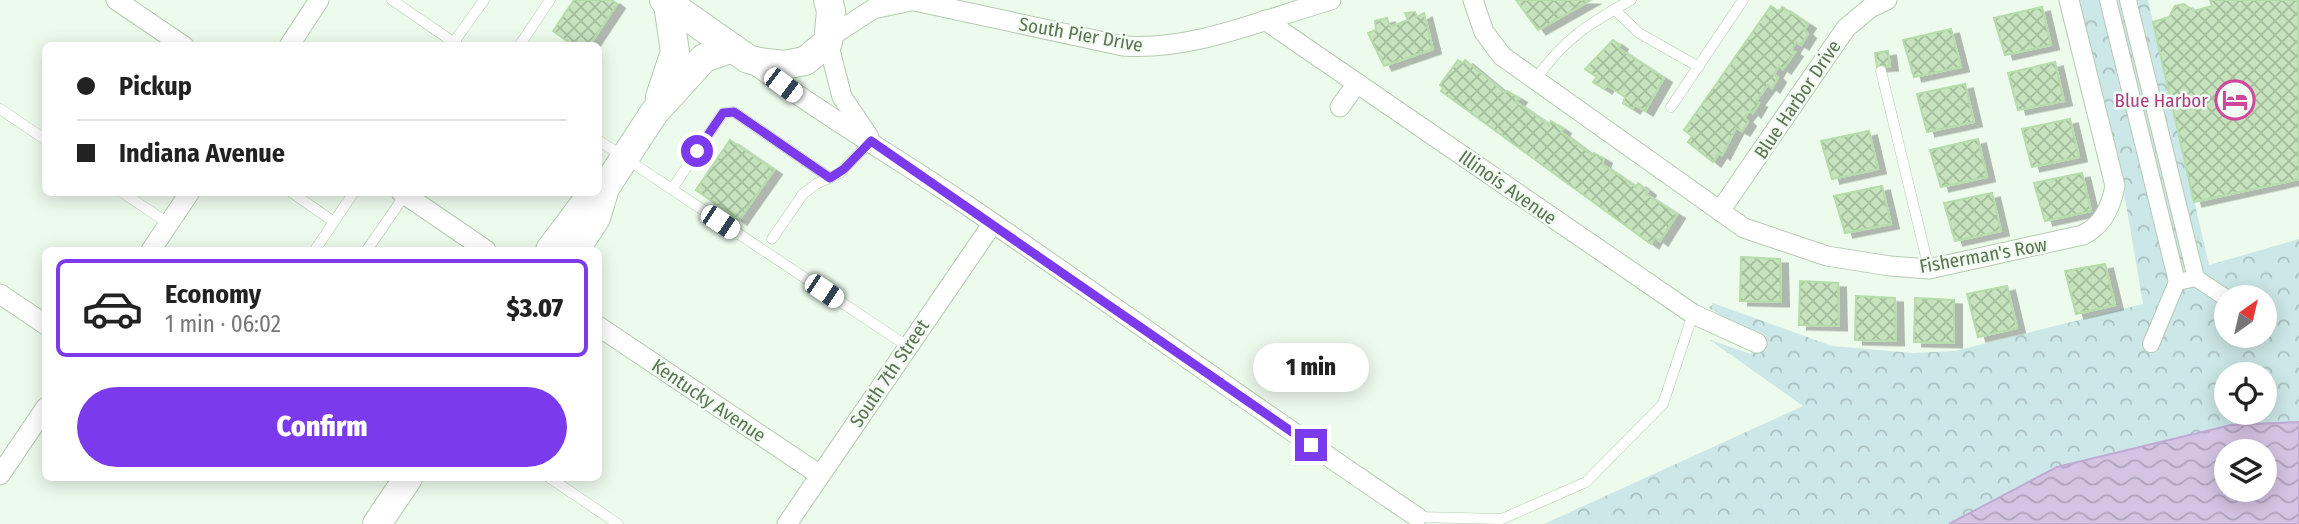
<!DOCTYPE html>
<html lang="en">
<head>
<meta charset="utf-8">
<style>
  body { margin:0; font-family:"Fira Sans Condensed",sans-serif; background:#f2f2f2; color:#222; height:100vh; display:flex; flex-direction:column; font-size:26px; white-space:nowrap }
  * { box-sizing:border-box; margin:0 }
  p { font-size:23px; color:#767676 }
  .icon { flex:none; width:38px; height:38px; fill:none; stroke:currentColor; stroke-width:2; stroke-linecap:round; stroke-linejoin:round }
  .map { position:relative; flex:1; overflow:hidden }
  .sheet { position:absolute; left:42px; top:247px; width:560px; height:234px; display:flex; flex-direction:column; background:#fff; border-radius:10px; box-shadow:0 4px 18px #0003 }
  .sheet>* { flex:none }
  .guide { position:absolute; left:42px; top:42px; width:560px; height:154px; border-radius:10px; box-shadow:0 4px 18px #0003; display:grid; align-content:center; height:154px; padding:0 35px; background:#fff }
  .needle { width:46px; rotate:34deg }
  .buttons { position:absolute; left:2214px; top:285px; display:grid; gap:14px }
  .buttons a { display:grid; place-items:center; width:63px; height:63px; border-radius:50%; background:#fff; box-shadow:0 4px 18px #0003; font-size:35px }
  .end { position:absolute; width:32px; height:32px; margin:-16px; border:9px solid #7c3aed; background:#fff; box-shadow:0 0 0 4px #fff }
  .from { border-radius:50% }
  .bubble { position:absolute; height:49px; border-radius:24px; background:#fff; box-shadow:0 4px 18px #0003; font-size:23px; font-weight:800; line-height:49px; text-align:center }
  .car { position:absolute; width:21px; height:42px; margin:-21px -10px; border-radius:9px; box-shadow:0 0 5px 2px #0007; background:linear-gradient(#fff 24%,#345 0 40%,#fff 0 76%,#345 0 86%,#fff 0) }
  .guide b { display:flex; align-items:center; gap:24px; height:66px; font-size:26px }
  .guide b+b { border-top:2px solid #e0e0e0 }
  .guide i { width:18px; height:18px; background:#222 }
  ul { padding:12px 0 0; list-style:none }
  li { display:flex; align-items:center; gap:21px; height:98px; margin:0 14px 10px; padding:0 21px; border:4px solid transparent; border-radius:10px }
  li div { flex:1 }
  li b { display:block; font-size:26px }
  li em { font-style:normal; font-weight:800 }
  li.active { border-color:#7c3aed }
  li>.icon { width:63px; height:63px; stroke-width:1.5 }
  .button { display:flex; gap:14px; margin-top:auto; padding:14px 35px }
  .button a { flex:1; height:80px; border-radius:42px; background:#7c3aed; color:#fff; font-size:28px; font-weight:800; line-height:80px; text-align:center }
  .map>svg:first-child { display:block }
  .park { fill:url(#park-crowns); fill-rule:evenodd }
  .water { fill:url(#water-waves); stroke:#c1aad3; stroke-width:2; fill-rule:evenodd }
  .building { fill:url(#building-cross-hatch); stroke:#b5ddaa; stroke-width:2; filter:url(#shadow) }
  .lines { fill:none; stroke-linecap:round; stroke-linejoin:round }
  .service-casing { stroke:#b5cab0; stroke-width:11 }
  .pedestrian-casing { stroke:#b5cab0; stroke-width:18 }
  .minor-casing { stroke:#b5cab0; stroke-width:21 }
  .secondary-casing { stroke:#b4ccaf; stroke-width:30 }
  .service { stroke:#fff; stroke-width:10 }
  .pedestrian { stroke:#fff; stroke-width:16 }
  .minor { stroke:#fff; stroke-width:19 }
  .secondary { stroke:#fff; stroke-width:28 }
  .route { stroke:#7c3aed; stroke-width:9 }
  .labels { text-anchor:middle; stroke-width:5; stroke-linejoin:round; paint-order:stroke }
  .street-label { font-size:19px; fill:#5a7452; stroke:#f3fdf3 }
  .hotel-label { font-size:19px; fill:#b23c85; stroke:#f3fdf3; text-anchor:end }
</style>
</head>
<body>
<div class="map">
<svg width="2299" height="524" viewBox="0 0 2299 524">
  <defs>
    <pattern id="park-crowns" width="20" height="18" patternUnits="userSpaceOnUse" patternTransform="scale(1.75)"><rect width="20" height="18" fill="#cce7e7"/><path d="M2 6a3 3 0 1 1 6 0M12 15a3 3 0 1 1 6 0" fill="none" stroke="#a9c0be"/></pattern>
    <pattern id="water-waves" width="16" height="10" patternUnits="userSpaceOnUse" patternTransform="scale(1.75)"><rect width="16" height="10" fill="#d4c3e3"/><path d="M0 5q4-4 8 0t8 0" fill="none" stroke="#afa3bb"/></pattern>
    <pattern id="building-cross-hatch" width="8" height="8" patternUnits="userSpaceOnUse" patternTransform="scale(1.75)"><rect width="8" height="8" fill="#c6e3be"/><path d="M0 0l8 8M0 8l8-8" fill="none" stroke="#a4bd9d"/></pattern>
    <filter id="shadow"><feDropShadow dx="8" dy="4.5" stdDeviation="0" flood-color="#0004"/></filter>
  </defs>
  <rect width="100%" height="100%" fill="#edfbed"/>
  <path class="park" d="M2078 0H2148L2209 265 2299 239V422L2231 425 2057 467 1949 524H1544L1803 406 1710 340 1751 354 1758 337 1709 308 1713 303 1832 346 1913 353 1955 351 2143 304 2126 204ZM2226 298H2264V336H2226ZM2226 374H2264V413H2226Z"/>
  <path class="water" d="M2299 422V524H1949L2057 467 2231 425ZM2226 452H2264V490H2226Z"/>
  <g class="building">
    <path d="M574 0H612L617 4 589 46H574L553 31Z"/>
    <path d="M1516 0H1591L1538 30Z"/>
    <path d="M2210 0H2298L2299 179 2194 202 2153 22 2169 17 2175 6 2184 4 2194 11 2212 6Z"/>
    <path d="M1771 6 1779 12 1782 7 1808 24 1804 30 1808 34 1801 45 1796 42 1791 50 1795 52 1783 69 1779 66 1774 74 1778 78 1772 88 1768 85 1756 101 1759 103 1753 113 1750 110 1744 118 1748 122 1742 131 1736 128 1722 155 1719 153 1713 162 1688 142 1692 136 1684 130Z"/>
    <path d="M2042 7 2051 45 2005 55 1994 18Z"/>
    <path d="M1415 12 1417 17 1424 13 1433 49 1384 66 1368 33 1376 30 1375 21 1387 18 1390 27 1408 20 1405 13Z"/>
    <path d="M1951 29 1961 67 1914 77 1903 40Z"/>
    <path d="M1613 40 1620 45 1618 48 1664 78 1645 111 1635 105 1632 109 1623 103 1625 97 1607 85 1604 89 1593 82 1597 77 1585 69Z"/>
    <path d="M1888 51 1890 66 1877 67 1875 53Z"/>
    <path d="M1458 60 1463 63 1465 60 1505 93 1507 91 1519 98 1516 102 1549 125 1551 121 1563 129 1561 132 1593 156 1594 153 1604 159 1602 164 1636 187 1638 183 1648 191 1646 194 1677 214 1660 241 1655 237 1651 244 1441 91 1443 88 1440 85Z"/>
    <path d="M2055 62 2064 101 2018 110 2008 73Z"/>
    <path d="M1965 84 1974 122 1927 132 1917 94Z"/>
    <path d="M2070 119 2079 157 2032 167 2022 129Z"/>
    <path d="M1869 131 1878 169 1832 179 1821 141Z"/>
    <path d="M1978 139 1987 177 1941 187 1930 150Z"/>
    <path d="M730 140 774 170 739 220 696 190Z"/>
    <path d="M2082 173 2091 211 2045 221 2034 183Z"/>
    <path d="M1882 186 1891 224 1845 233 1834 196Z"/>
    <path d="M1992 193 2001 231 1955 241 1944 203Z"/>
    <path d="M1741 257 1780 259 1781 302 1740 301Z"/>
    <path d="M2105 264 2115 305 2076 314 2065 271Z"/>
    <path d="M1800 281 1838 283 1839 326 1799 325Z"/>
    <path d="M2007 286 2017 328 1978 337 1967 294Z"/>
    <path d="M1856 296 1895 298 1896 341 1855 340Z"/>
    <path d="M1915 298 1954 300V343L1914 342Z"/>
  </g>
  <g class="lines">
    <g class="service-casing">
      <g id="service">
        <path d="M392 0 459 46"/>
        <path d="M1614 9 1639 33 1699 67"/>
        <path d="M454 42 484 0"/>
        <path d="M519 46 550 0"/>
        <path d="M1881 71 1929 269"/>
        <path d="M1535 80C1565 38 1587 25 1631 0"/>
        <path d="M1671 107 1743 0"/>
        <path d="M0 109 46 140"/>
        <path d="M598 140 907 346"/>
        <path d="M672 189 723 113 734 112 830 178"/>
        <path d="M122 192 169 224"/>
        <path d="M291 192 334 222"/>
        <path d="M772 239 803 194 816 184 840 173 871 141"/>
        <path d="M315 250 354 192"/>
        <path d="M367 250 405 195"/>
        <path d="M550 478 618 524"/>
        <path d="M1417 517 1502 519 1586 482 1663 404 1693 314"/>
      </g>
    </g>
    <g class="pedestrian-casing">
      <g id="pedestrian">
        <path d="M2108 0 2177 282"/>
        <path d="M2128 0 2196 278"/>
        <path d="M2151 344 2177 282 2196 278 2226 298"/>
      </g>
    </g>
    <g class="minor-casing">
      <g id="minor">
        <path d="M116 0 184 46"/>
        <path d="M910 0 1123 46C1194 51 1264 19 1331 0"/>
        <path d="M1473 0 1484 32 1502 56 1744 228 1827 256 1890 266 1929 269 2083 235C2103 225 2111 207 2115 186L2069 0"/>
        <path d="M1265 20 1693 314 1757 343"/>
        <path d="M830 37 873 9 911 1"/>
        <path d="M828 42 842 97 869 137"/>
        <path d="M289 46 319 0"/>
        <path d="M754 64C824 116 899 159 971 208 1120 310 1267 416 1417 517"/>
        <path d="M1340 107 1357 83"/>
        <path d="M401 192 486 250"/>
        <path d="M1720 211 1846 28 1870 8 1887 0"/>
        <path d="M151 250 190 192"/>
        <path d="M0 294 46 325"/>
        <path d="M598 326 820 475"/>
        <path d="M0 475 46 407"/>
        <path d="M787 524 993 223"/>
      </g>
    </g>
    <g class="secondary-casing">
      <g id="secondary">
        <path d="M664 0 748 59 760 62 784 65 805 61 828 42 831 11 828 0"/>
        <path d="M660 97 675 52 668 4"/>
        <path d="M550 250 583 206 605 188"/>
        <path d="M575 250 596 218 605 188 654 113 704 58 732 48"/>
        <path d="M377 524 408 478"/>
      </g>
    </g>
    <use href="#service" class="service"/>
    <use href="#pedestrian" class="pedestrian"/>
    <use href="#minor" class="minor"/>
    <use href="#secondary" class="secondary"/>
  </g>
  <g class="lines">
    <path class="route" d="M697 151 723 113 734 112 830 178 844 169 871 141 1311 445"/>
  </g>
  <defs>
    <g id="hotel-ring" transform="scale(2.0125)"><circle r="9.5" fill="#f3fdf3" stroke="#d1479c" stroke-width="1.5"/><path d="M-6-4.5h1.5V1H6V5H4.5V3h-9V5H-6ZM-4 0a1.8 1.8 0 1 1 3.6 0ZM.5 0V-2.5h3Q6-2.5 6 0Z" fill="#d1479c"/></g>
  </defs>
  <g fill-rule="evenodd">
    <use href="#hotel-ring" x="2235" y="100"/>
  </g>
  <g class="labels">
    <g class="street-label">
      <text transform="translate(1081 34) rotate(10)" y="7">South Pier Drive</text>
      <text transform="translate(1797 99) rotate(-56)" y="7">Blue Harbor Drive</text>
      <text transform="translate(1508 187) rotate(35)" y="7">Illinois Avenue</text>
      <text transform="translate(1983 255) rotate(-10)" y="7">Fisherman's Row</text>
      <text transform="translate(889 373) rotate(-56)" y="7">South 7th Street</text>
      <text transform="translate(709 400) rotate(34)" y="7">Kentucky Avenue</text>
    </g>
    <g class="hotel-label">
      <text x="2208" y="107">Blue Harbor</text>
    </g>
  </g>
</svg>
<div class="buttons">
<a><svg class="needle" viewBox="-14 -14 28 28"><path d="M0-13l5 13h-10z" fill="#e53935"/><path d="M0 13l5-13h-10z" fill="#767676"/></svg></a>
<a><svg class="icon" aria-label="locate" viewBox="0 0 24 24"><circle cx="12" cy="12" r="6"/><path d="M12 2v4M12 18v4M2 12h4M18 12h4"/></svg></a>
<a><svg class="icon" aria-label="layers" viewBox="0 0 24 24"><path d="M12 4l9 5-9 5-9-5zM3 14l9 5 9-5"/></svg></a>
</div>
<i class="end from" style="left:697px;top:151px"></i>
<i class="end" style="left:1311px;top:445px"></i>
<div class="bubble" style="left:1253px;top:343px;width:116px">1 min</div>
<i class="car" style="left:783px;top:85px;rotate:127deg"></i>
<i class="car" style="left:720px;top:222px;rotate:124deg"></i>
<i class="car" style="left:824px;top:291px;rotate:124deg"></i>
<div class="guide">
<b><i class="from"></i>Pickup</b>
<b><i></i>Indiana Avenue</b>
</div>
<section class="sheet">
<ul>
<li class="active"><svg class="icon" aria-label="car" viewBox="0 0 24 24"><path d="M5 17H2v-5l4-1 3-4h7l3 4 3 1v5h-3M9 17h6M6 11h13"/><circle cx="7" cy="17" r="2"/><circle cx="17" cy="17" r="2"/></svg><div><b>Economy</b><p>1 min · 06:02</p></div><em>$3.07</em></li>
</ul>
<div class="button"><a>Confirm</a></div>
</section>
</div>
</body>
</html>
